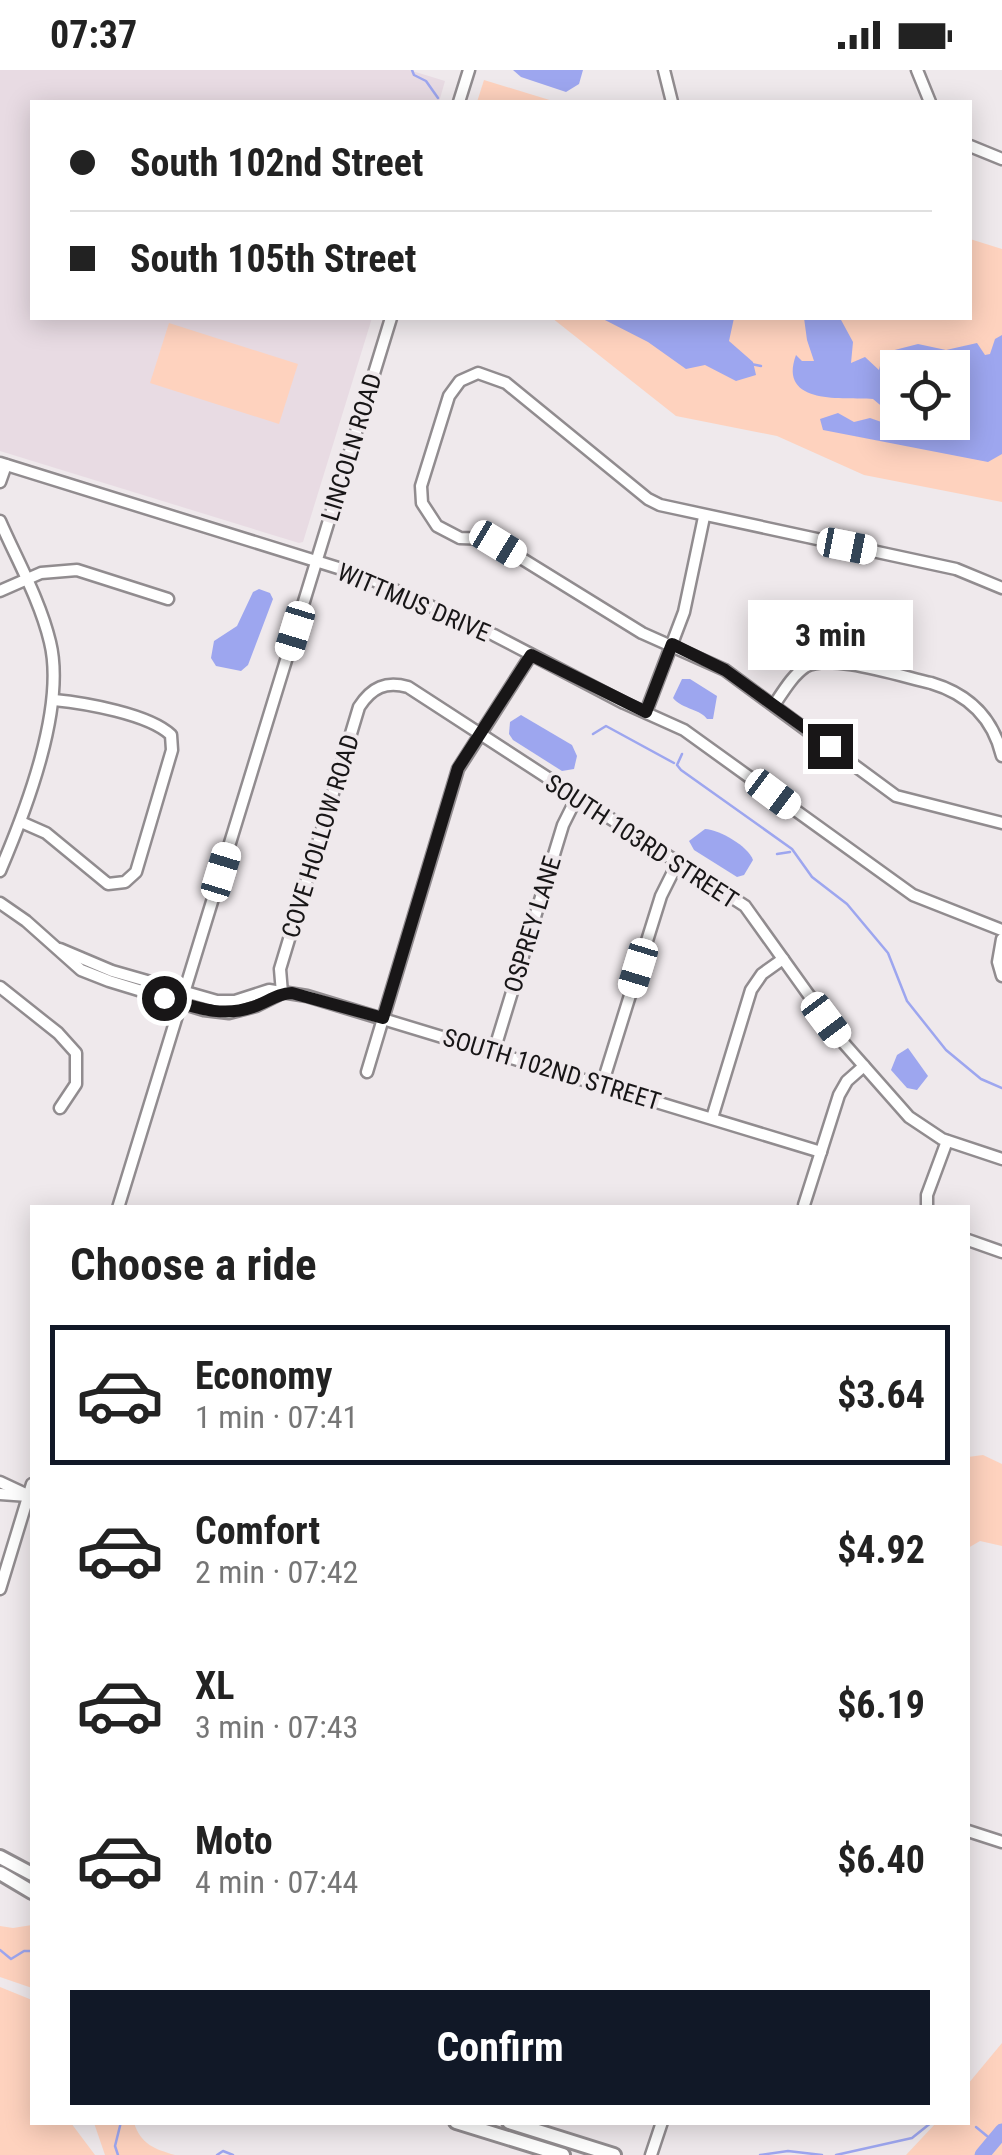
<!DOCTYPE html>
<html lang="en">
<head>
<meta charset="utf-8">
<style>
  body { margin:0; font-family:"Roboto Condensed",sans-serif; background:#f6f6f6; color:#222; height:100vh; display:flex; flex-direction:column; font-size:38px; white-space:nowrap }
  * { box-sizing:border-box; margin:0 }
  p { font-size:32px; color:#767676 }
  .icon { flex:none; width:55px; height:55px; fill:none; stroke:currentColor; stroke-width:2; stroke-linecap:round; stroke-linejoin:round }
  .map { position:relative; flex:1; overflow:hidden }
  .details { position:absolute; left:30px; top:1135px; width:940px; height:920px; display:flex; flex-direction:column; background:#fff; border-radius:0px; box-shadow:0 5px 25px #0003 }
  .details>* { flex:none }
  .hud { position:absolute; left:30px; top:30px; width:942px; height:220px; border-radius:0px; box-shadow:0 5px 25px #0003; display:grid; align-content:center; height:220px; padding:0 40px; background:#fff }
  .fabs { position:absolute; left:880px; top:280px; display:grid; gap:20px }
  .fabs a { display:grid; place-items:center; width:90px; height:90px; border-radius:0px; background:#fff; box-shadow:0 5px 25px #0003; font-size:50px }
  .end { position:absolute; width:45px; height:45px; margin:-22px; border:12px solid #181617; background:#fff; box-shadow:0 0 0 5px #fff }
  .from { border-radius:50% }
  .bubble { position:absolute; height:70px; border-radius:0px; background:#fff; box-shadow:0 5px 25px #0003; font-size:32px; font-weight:700; line-height:70px; text-align:center }
  .car { position:absolute; width:30px; height:60px; margin:-30px -15px; border-radius:12px; box-shadow:0 0 8px 2px #0007; background:linear-gradient(#fff 24%,#345 0 40%,#fff 0 76%,#345 0 86%,#fff 0) }
  .hud b { display:flex; align-items:center; gap:35px; height:95px; font-size:38px }
  .hud b+b { border-top:2px solid #e0e0e0 }
  .hud i { width:25px; height:25px; background:#222 }
  ul { padding:0; list-style:none }
  li { display:flex; align-items:center; gap:30px; height:140px; margin:0 20px 15px; padding:0 20px; border:5px solid transparent; border-radius:0px }
  li div { flex:1 }
  li b { display:block; font-size:38px }
  li em { font-style:normal; font-weight:700 }
  li.selected { border-color:#111827 }
  li>.icon { width:90px; height:90px; stroke-width:1.5 }
  h2 { padding:0 40px; font-size:45px; line-height:120px }
  .primary-button { display:flex; gap:20px; margin-top:auto; padding:20px 40px }
  .primary-button a { flex:1; height:115px; border-radius:0px; background:#111827; color:#fff; font-size:40px; font-weight:700; line-height:115px; text-align:center }
  .status { display:flex; justify-content:space-between; align-items:center; height:70px; padding:0 50px; background:#fff; direction:ltr }
  .status svg { height:28px; fill:currentColor }
  .map>svg:first-child { display:block }
  .built { fill:#e8dbe3 }
  .green { fill:#fed2be; fill-rule:evenodd }
  .water { fill:#9da6ef }
  .lines { fill:none; stroke-linecap:round; stroke-linejoin:round }
  .stream { stroke:#9da6ef; stroke-width:2.5 }
  .river { stroke:#9da6ef; stroke-width:15 }
  .minor-casing { stroke:#918c8f; stroke-width:15 }
  .major-casing { stroke:#918c8f; stroke-width:18 }
  .minor { stroke:#fff; stroke-width:10 }
  .major { stroke:#fff; stroke-width:12 }
  .route { stroke:#181617; stroke-width:12 }
  .labels { text-anchor:middle; stroke-width:8; stroke-linejoin:round; paint-order:stroke }
  .street-label { font-size:25px; fill:#181617; stroke:#efe9ec }
</style>
</head>
<body>
<div class="status"><b>07:37</b><svg viewBox="0 0 49 12"><path d="M0 12V9h3v3zM5 12V6h3v6zM10 12V3h3v9zM15 12V0h3v12zM26 1h20v11H26zM47 4h2v5h-2z"/></svg></div>
<div class="map">
<svg width="1002" height="2085" viewBox="0 0 1002 2085">
  <rect width="100%" height="100%" fill="#efe9ec"/>
  <path class="built" d="M0 0H409L445 11 439 32H32V248H372L303 472 299 473 0 381Z"/>
  <g class="green">
    <path d="M484 10 556 32H477Z"/>
    <path d="M970 169 1002 179V432L864 405 777 366 676 346 552 248H970ZM898 298H952V352H898Z"/>
    <path d="M169 253 298 294 279 354 150 313Z"/>
    <path d="M983 1385 1002 1394V1476L980 1471 968 1478V1387Z"/>
    <path d="M32 1855V1918L0 1907V1856L13 1858Z"/>
    <path d="M0 1917 32 1930V2052L71 2053 95 2085H0Z"/>
    <path d="M1002 1973V2085H906L936 2053 968 2052V2014Z"/>
    <path d="M94 2053H134C141 2074 154 2079 175 2085H105Z"/>
  </g>
  <g class="water">
    <path d="M513 0H583L579 14 566 22 521 7Z"/>
    <path d="M601 248H734L729 271 753 292 756 305 736 311 705 295 686 299 648 272Z"/>
    <path d="M804 248H840L853 272 851 293 865 287 879 300 883 283 918 274 946 280 977 273 985 285 990 284 995 269 1002 265V384L988 392 823 360 820 349 838 343 854 352 870 348 890 355 904 353 919 358 930 353 952 352V298H898L897 342 885 339 873 329C845 327 777 336 796 285L802 291H814L807 270Z"/>
    <path d="M259 519 270 523 273 529 248 595 241 601 216 596 211 588 214 571 237 556 253 522Z"/>
    <path d="M682 609H690L717 626 713 649H707C702 640 682 639 673 628Z"/>
    <path d="M521 645 572 675 577 686 574 699 562 701 513 670 509 664 510 652Z"/>
    <path d="M705 759C720 760 748 776 753 790L744 805 737 807 694 780 689 771Z"/>
    <path d="M908 978 928 1006 917 1020 907 1018 891 1000 897 985Z"/>
  </g>
  <g class="lines">
    <g class="stream">
      <path d="M412 0 414 5 426 11 438 28"/>
      <path d="M751 294 761 296"/>
      <path d="M593 664 606 656 674 693"/>
      <path d="M682 684 677 695 681 700 792 779 812 807 847 834 888 883 907 931 946 980 981 1009 1002 1018"/>
      <path d="M777 784 790 782"/>
      <path d="M0 1880 11 1889 24 1881H32"/>
      <path d="M976 2057 993 2071"/>
      <path d="M118 2085 115 2076 121 2052"/>
      <path d="M217 2085 223 2081 233 2085"/>
      <path d="M760 2085 788 2081 822 2085"/>
      <path d="M836 2085 912 2068 932 2052"/>
    </g>
    <path class="river" d="M982 2085 1002 2061"/>
    <g class="minor-casing">
      <g id="minor">
        <path d="M664 0 672 32"/>
        <path d="M917 0 930 32"/>
        <path d="M459 32 469 0"/>
        <path d="M970 76 1002 89"/>
        <path d="M0 393 364 506 494 565 624 633 684 660 913 825 1002 860"/>
        <path d="M0 412 6 395"/>
        <path d="M0 451C17 490 40 530 50 572 66 637 26 740 0 801"/>
        <path d="M1002 518 956 499 660 435 648 429 506 313 478 303 460 311 449 326 421 416 422 433 437 456 460 468 490 469 642 563 725 600 896 726 1002 753"/>
        <path d="M0 521 41 503 77 500 168 529"/>
        <path d="M774 635C783 622 792 606 805 597 829 582 903 607 931 613 968 624 993 648 1002 686"/>
        <path d="M646 642 684 542 704 447"/>
        <path d="M21 752 46 763 108 814 125 812 136 802 172 680 171 665C149 644 85 633 54 630"/>
        <path d="M0 833 26 851 81 900 109 911 204 940 229 943 256 936 282 923"/>
        <path d="M1002 869 998 892 1002 906"/>
        <path d="M60 879 112 901 217 931H235L269 920 307 926 821 1082"/>
        <path d="M0 917 58 963 76 983V1014L60 1038"/>
        <path d="M282 923 280 899 359 637C372 617 386 611 408 617L745 836 841 970 909 1047 942 1069 1002 1089"/>
        <path d="M494 981 563 755 576 729"/>
        <path d="M367 1002 458 699 531 585"/>
        <path d="M602 1015 661 826 678 792"/>
        <path d="M712 1048 751 920 762 904 783 889"/>
        <path d="M804 1135 839 1025 847 1011 864 996"/>
        <path d="M118 1138 391 248"/>
        <path d="M927 1138V1125L947 1071"/>
        <path d="M968 1170 1002 1182"/>
        <path d="M0 1412 32 1427"/>
        <path d="M0 1424 28 1426"/>
        <path d="M0 1519 32 1414"/>
        <path d="M968 1761 1002 1772"/>
        <path d="M651 2085 662 2052"/>
      </g>
    </g>
    <g class="major-casing">
      <g id="major">
        <path d="M0 1787 32 1804"/>
        <path d="M0 1803 32 1822"/>
        <path d="M456 2052 563 2085"/>
        <path d="M509 2052 614 2085"/>
      </g>
    </g>
    <use href="#minor" class="minor"/>
    <use href="#major" class="major"/>
  </g>
  <g class="lines">
    <path class="route" d="M164 928C195 937 221 948 253 937 266 933 278 923 292 923L383 948 458 698 531 585 646 642 672 574 725 600 830 676"/>
  </g>
  <g class="labels">
    <g class="street-label">
      <text transform="translate(351 377) rotate(-73)" y="9">LINCOLN ROAD</text>
      <text transform="translate(414 532) rotate(23)" y="9">WITTMUS DRIVE</text>
      <text transform="translate(320 766) rotate(-73)" y="9">COVE HOLLOW ROAD</text>
      <text transform="translate(642 771) rotate(33)" y="9">SOUTH 103RD STREET</text>
      <text transform="translate(532 854) rotate(-73)" y="9">OSPREY LANE</text>
      <text transform="translate(552 999) rotate(17)" y="9">SOUTH 102ND STREET</text>
    </g>
  </g>
</svg>
<div class="fabs">
<a><svg class="icon" aria-label="locate" viewBox="0 0 24 24"><circle cx="12" cy="12" r="6"/><path d="M12 2v4M12 18v4M2 12h4M18 12h4"/></svg></a>
</div>
<i class="end from" style="left:164px;top:928px"></i>
<i class="end" style="left:830px;top:676px"></i>
<div class="bubble" style="left:748px;top:530px;width:165px">3 min</div>
<i class="car" style="left:498px;top:474px;rotate:121deg"></i>
<i class="car" style="left:847px;top:476px;rotate:101deg"></i>
<i class="car" style="left:295px;top:561px;rotate:197deg"></i>
<i class="car" style="left:773px;top:724px;rotate:127deg"></i>
<i class="car" style="left:221px;top:802px;rotate:17deg"></i>
<i class="car" style="left:638px;top:898px;rotate:197deg"></i>
<i class="car" style="left:826px;top:950px;rotate:143deg"></i>
<div class="hud">
<b><i class="from"></i>South 102nd Street</b>
<b><i></i>South 105th Street</b>
</div>
<section class="details">
<h2>Choose a ride</h2>
<ul>
<li class="selected"><svg class="icon" aria-label="car" viewBox="0 0 24 24"><path d="M5 17H2v-5l4-1 3-4h7l3 4 3 1v5h-3M9 17h6M6 11h13"/><circle cx="7" cy="17" r="2"/><circle cx="17" cy="17" r="2"/></svg><div><b>Economy</b><p>1 min · 07:41</p></div><em>$3.64</em></li>
<li><svg class="icon" aria-label="car" viewBox="0 0 24 24"><path d="M5 17H2v-5l4-1 3-4h7l3 4 3 1v5h-3M9 17h6M6 11h13"/><circle cx="7" cy="17" r="2"/><circle cx="17" cy="17" r="2"/></svg><div><b>Comfort</b><p>2 min · 07:42</p></div><em>$4.92</em></li>
<li><svg class="icon" aria-label="car" viewBox="0 0 24 24"><path d="M5 17H2v-5l4-1 3-4h7l3 4 3 1v5h-3M9 17h6M6 11h13"/><circle cx="7" cy="17" r="2"/><circle cx="17" cy="17" r="2"/></svg><div><b>XL</b><p>3 min · 07:43</p></div><em>$6.19</em></li>
<li><svg class="icon" aria-label="car" viewBox="0 0 24 24"><path d="M5 17H2v-5l4-1 3-4h7l3 4 3 1v5h-3M9 17h6M6 11h13"/><circle cx="7" cy="17" r="2"/><circle cx="17" cy="17" r="2"/></svg><div><b>Moto</b><p>4 min · 07:44</p></div><em>$6.40</em></li>
</ul>
<div class="primary-button"><a>Confirm</a></div>
</section>
</div>
</body>
</html>
